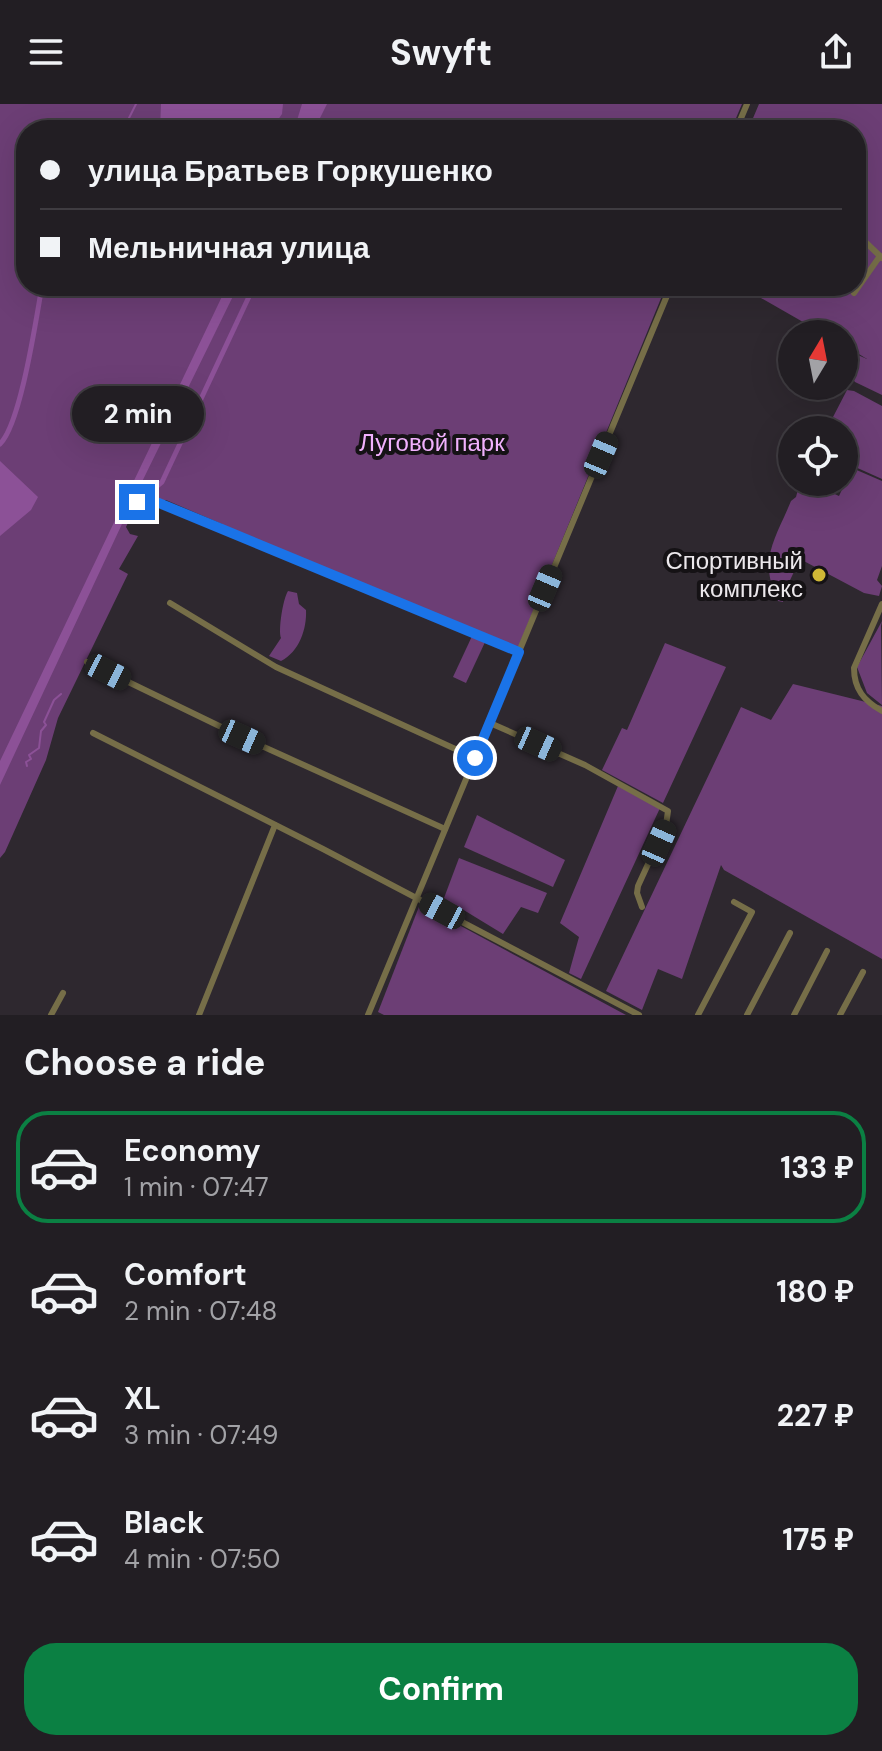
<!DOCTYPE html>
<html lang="en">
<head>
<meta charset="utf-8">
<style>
  body { margin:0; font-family:"DM Sans",sans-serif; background:#2e2b30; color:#f1f3f6; height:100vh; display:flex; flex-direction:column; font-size:30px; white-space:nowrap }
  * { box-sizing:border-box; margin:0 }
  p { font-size:26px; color:#a2a2a6 }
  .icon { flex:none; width:44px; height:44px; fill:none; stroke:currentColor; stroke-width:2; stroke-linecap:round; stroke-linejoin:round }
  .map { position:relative; height:911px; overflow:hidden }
  .details { display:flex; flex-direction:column; background:#221e23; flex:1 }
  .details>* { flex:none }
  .banner { position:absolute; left:16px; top:16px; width:850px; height:176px; border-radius:32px; box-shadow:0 8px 32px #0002,0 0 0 2px #3f3c41; display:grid; align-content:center; height:176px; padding:0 24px; background:#221e23 }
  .needle { width:52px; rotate:10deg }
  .tools { position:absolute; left:778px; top:216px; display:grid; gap:16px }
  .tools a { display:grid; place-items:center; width:80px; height:80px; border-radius:50%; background:#221e23; box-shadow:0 8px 32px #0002,0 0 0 2px #3f3c41; font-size:40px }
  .end { position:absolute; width:36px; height:36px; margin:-18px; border:10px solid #1a73e8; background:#fff; box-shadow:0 0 0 4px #fff }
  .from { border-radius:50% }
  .bubble { position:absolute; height:56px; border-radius:28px; background:#221e23; box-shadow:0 8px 32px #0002,0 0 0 2px #3f3c41; font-size:26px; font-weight:700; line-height:56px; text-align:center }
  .car { position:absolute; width:24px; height:48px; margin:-24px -12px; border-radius:10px; box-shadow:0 0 6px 2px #0007; background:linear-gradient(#222 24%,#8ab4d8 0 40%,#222 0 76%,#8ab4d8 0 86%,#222 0) }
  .banner b { display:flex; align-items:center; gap:28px; height:76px; font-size:30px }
  .banner b+b { border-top:2px solid #3f3c41 }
  .banner i { width:20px; height:20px; background:#f1f3f6 }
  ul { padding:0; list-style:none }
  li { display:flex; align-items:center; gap:24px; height:112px; margin:0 16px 12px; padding:0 8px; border:4px solid transparent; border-radius:32px }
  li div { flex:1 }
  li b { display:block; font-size:30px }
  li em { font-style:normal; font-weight:700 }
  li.selected { border-color:#0b8043 }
  li>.icon { width:72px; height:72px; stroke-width:1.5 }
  h2 { padding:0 24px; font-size:36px; line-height:96px }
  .primary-button { display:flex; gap:16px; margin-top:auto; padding:16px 24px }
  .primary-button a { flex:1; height:92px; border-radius:32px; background:#0b8043; color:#fff; font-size:32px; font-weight:700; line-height:92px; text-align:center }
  header { display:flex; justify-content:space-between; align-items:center; height:104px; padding:0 24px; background:#221e23; font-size:36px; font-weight:700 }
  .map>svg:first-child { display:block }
  .green { fill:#6c3e75 }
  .water { fill:#8c5197 }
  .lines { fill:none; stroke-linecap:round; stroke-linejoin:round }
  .stream { stroke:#8c5197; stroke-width:2 }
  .canal { stroke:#8c5197; stroke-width:5 }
  .minor { stroke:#766e48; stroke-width:6 }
  .route { stroke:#1a73e8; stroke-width:10 }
  .poi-dot { fill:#d0b836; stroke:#151215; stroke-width:3 }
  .labels { text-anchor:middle; stroke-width:8; stroke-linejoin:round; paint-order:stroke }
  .park-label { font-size:24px; fill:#f1b1fd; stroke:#151215 }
  .poi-label { font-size:24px; fill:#ece8ec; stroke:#151215; text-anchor:end }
</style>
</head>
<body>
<header><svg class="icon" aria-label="menu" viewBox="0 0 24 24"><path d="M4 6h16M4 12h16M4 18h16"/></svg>Swyft<svg class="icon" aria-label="share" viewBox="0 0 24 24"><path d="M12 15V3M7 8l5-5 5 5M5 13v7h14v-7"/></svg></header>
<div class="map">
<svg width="882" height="911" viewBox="0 0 882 911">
  <rect width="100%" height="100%" fill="#2e282f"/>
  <g class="green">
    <path d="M0 0H742L731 26H26V182H666L518 544 222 423V420L166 396 137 400 126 423 130 430 138 432 119 465 128 470 58 614 46 656 5 748 0 754Z"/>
    <path d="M759 0H882V291L855 278 849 270 844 271V245L867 255 844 241V230H824L740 182H856V26H748Z"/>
    <path d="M847 286 854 287 882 302V375L853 362 857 353 844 347V326H820L833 313Z"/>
    <path d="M852 364 882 377V462L877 476 882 482 879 492 864 489 800 455 784 489 783 498 778 497C758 455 775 436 791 397L796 393 800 378H808L839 392Z"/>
    <path d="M288 487 297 489 299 500 306 506C307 525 299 548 281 557L269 552 281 534C278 526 283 495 288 487Z"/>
    <path d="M882 517 881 522 882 601 867 589 857 563Z"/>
    <path d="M473 530 486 536 466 579 453 573Z"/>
    <path d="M665 539 726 563 663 699 602 666 622 624 627 626Z"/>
    <path d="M793 580 882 602V855L724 766 721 761 682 875 658 865 642 906 606 887 741 603 771 616Z"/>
    <path d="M618 682 660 704 581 875 569 869 579 833 560 819Z"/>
    <path d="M477 711 565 756 553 783 464 743Z"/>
    <path d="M459 754 547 789 538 809 521 803 503 830 444 794Z"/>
    <path d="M420 800 626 911H384L378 908Z"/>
  </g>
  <g class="water">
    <path d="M161 0H283L282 10 271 26H160Z"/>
    <path d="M302 0H327L314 26H294Z"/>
    <path d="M227 182H238L136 390 0 681V657Z"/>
    <path d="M0 357 38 393 31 406 0 432Z"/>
  </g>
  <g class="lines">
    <g class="stream">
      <path d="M123 26 136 0"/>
      <path d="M27 662 26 658 31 655 29 651 39 644 41 627 46 621 44 618 54 596 61 590"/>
    </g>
    <g class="canal">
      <path d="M0 340C21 319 36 215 42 182"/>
      <path d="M145 392 162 378 254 182"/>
    </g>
    <g class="minor">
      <path d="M736 26 747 0"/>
      <path d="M856 129 882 154"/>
      <path d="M854 189 880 152"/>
      <path d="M137 398 143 396 159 399 519 548"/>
      <path d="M170 499 276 563 475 654"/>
      <path d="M882 500 854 564C854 585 864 597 882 607"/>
      <path d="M87 558 242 633 445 725"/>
      <path d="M490 619 585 661 668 707 666 721 638 782 637 789 642 803"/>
      <path d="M93 629 323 745 639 911"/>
      <path d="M51 911 63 889"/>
      <path d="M199 911 275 721"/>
      <path d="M368 911 671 182"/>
      <path d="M698 911 752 808 734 798"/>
      <path d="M747 911 790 829"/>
      <path d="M794 911 827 847"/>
      <path d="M840 911 863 868"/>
    </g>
  </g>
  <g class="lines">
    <path class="route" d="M137 398 143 396 159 399 519 548 475 654"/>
  </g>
  <circle class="poi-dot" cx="819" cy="471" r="8"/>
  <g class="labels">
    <g class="park-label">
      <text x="432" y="347">Луговой парк</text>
    </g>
    <g class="poi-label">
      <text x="803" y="465">Спортивный<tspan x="803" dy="28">комплекс</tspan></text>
    </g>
  </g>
</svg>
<div class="tools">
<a><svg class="needle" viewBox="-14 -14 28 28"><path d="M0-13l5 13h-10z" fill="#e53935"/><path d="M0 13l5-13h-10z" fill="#a2a2a6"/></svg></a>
<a><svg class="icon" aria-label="locate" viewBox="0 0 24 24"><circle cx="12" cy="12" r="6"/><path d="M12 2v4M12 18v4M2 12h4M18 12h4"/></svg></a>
</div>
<i class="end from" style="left:475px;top:654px"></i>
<i class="end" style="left:137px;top:398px"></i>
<div class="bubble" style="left:72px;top:282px;width:132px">2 min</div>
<i class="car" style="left:601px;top:351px;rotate:23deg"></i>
<i class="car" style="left:545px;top:484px;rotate:23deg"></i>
<i class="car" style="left:108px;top:568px;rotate:117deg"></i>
<i class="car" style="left:242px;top:633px;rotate:114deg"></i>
<i class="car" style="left:538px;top:640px;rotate:114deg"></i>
<i class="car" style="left:659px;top:739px;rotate:24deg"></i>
<i class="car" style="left:442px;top:807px;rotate:298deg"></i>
<div class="banner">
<b><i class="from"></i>улица Братьев Горкушенко</b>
<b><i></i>Мельничная улица</b>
</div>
</div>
<section class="details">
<h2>Choose a ride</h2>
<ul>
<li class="selected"><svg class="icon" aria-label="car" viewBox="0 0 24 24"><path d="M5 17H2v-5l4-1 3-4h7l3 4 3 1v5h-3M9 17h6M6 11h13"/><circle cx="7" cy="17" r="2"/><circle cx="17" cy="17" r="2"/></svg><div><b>Economy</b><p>1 min · 07:47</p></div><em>133 ₽</em></li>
<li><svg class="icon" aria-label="car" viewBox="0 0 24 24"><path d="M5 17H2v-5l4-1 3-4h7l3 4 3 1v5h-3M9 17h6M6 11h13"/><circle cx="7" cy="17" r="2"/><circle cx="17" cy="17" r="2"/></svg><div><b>Comfort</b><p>2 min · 07:48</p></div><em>180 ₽</em></li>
<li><svg class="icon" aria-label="car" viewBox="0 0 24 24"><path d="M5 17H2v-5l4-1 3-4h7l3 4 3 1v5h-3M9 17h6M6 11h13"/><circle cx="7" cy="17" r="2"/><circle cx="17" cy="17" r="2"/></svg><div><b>XL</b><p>3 min · 07:49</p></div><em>227 ₽</em></li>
<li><svg class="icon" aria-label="car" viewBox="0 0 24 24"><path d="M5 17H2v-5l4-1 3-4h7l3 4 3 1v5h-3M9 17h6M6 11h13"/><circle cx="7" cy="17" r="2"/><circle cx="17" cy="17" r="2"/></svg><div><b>Black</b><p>4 min · 07:50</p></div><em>175 ₽</em></li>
</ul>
<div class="primary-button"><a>Confirm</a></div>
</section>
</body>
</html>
